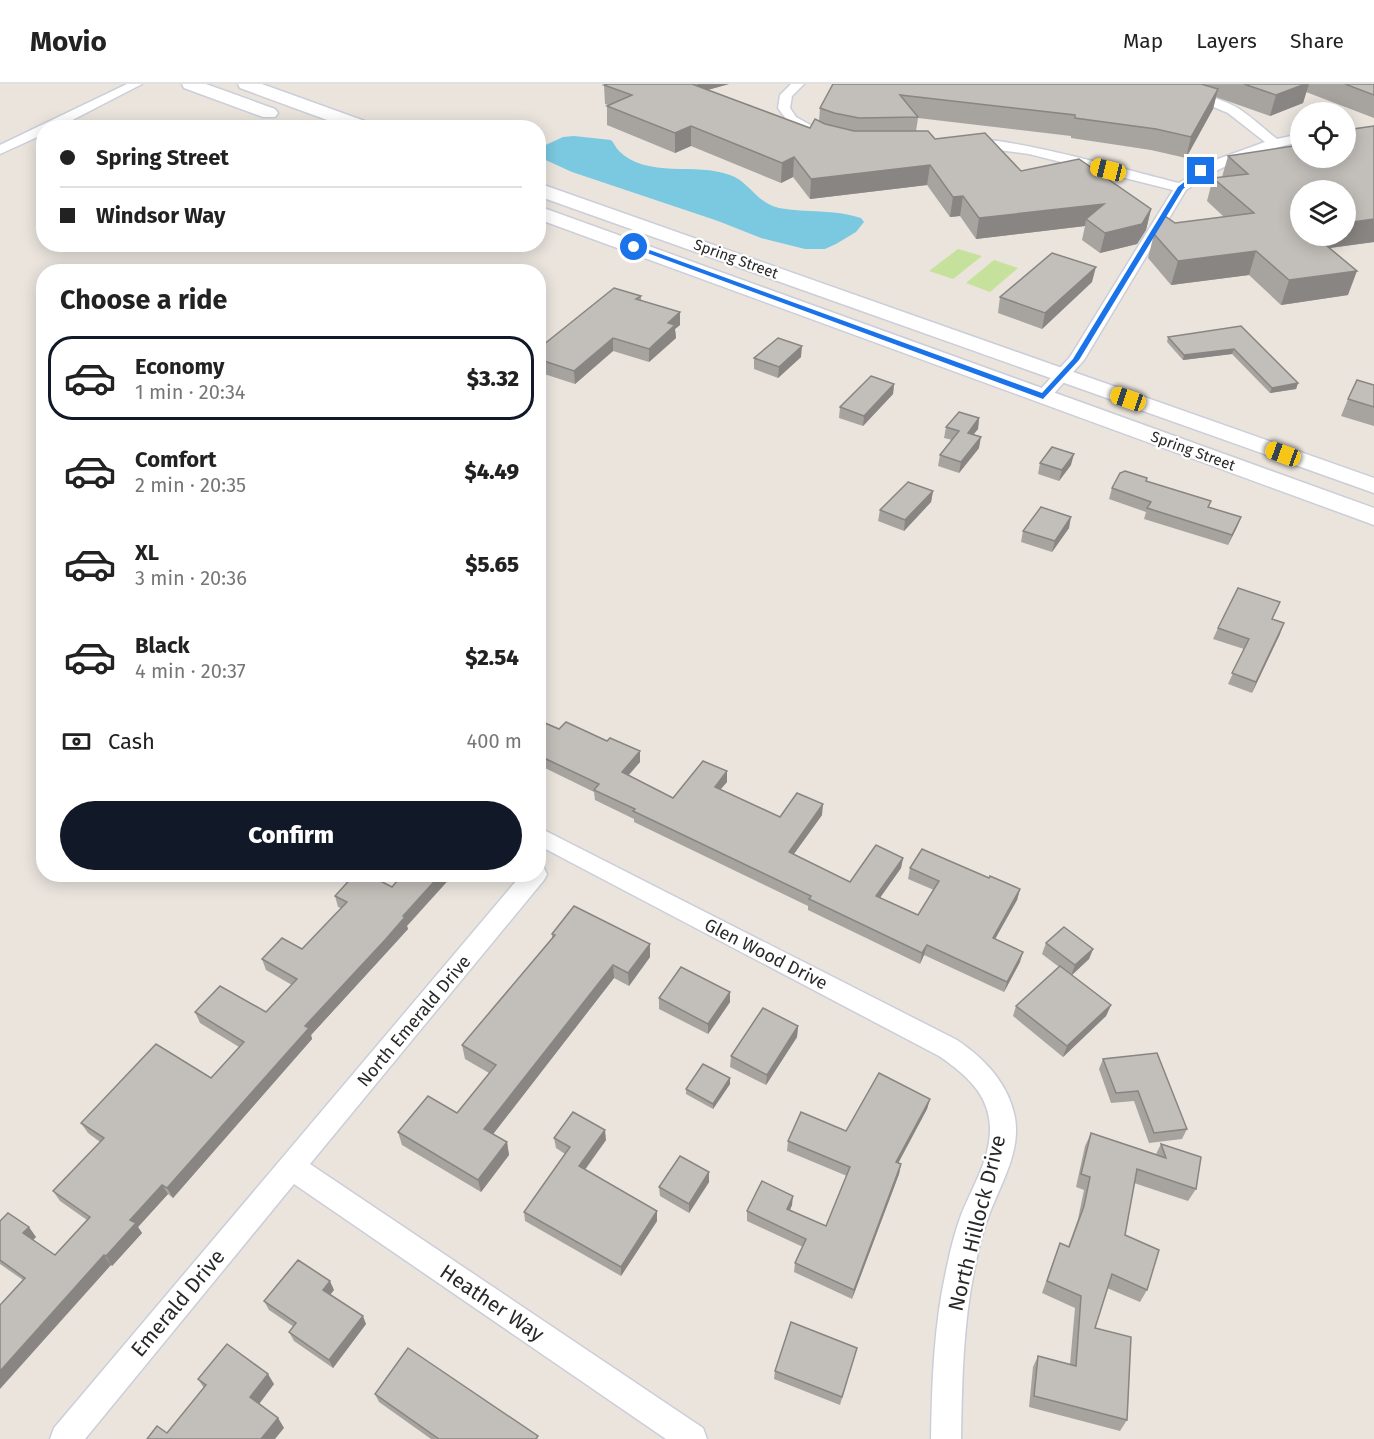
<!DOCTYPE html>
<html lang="en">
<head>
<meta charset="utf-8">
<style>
  body { margin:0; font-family:"Fira Sans",sans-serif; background:#f2f2f2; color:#222; height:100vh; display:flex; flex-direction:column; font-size:22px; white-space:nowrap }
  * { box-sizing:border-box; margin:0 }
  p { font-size:20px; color:#767676 }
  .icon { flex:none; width:33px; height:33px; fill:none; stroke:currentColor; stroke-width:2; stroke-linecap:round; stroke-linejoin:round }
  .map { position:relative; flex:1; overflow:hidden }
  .details { position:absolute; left:36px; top:180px; width:510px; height:618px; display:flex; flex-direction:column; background:#fff; border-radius:24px; box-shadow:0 3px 15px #0003 }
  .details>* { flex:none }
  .guide { position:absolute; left:36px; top:36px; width:510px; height:132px; border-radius:24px; box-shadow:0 3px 15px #0003; display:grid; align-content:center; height:132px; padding:0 24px; background:#fff }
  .tools { position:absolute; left:1290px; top:18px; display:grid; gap:12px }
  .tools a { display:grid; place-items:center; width:66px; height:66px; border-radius:50%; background:#fff; box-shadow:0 3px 15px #0003; font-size:30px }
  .end { position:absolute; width:27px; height:27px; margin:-14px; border:8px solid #1a73e8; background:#fff; box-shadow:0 0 0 3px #fff }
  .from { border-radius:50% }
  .car { position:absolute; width:18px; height:36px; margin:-18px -9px; border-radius:8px; box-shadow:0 0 4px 2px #0007; background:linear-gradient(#f5c518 24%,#345 0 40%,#f5c518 0 76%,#345 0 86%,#f5c518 0) }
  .guide b { display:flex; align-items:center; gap:21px; height:57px; font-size:22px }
  .guide b+b { border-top:2px solid #e0e0e0 }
  .guide i { width:15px; height:15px; background:#222 }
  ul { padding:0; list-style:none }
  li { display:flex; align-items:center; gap:18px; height:84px; margin:0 12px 9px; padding:0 12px; border:3px solid transparent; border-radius:24px }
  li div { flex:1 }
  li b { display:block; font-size:22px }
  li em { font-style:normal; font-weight:800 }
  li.selected { border-color:#111827 }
  li>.icon { width:54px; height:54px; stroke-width:1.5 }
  h2 { padding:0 24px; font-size:27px; line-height:72px }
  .pay { display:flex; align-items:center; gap:15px; height:66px; padding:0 24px; font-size:22px }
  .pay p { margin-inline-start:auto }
  .button { display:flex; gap:12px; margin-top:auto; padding:12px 24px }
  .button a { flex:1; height:69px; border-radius:36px; background:#111827; color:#fff; font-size:24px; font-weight:800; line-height:69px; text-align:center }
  header { display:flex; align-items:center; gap:36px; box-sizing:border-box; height:84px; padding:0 30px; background:#fff; border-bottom:2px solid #e0e0e0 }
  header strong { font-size:28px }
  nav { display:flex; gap:33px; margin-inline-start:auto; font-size:21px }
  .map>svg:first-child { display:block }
  .pitch { fill:#c6e19c }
  .water { fill:#7bc9e0 }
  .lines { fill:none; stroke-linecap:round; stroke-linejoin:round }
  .minor-casing { stroke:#cbced9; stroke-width:3 }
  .secondary-casing { stroke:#cbced9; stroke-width:3 }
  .minor { fill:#fff; fill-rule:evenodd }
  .secondary { fill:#fff; fill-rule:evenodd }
  .wall { fill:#a7a39f }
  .shaded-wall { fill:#888582 }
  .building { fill:#c2beb9; stroke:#888582; stroke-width:1.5 }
  .route { fill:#1a73e8 }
  .labels { text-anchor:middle; stroke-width:4.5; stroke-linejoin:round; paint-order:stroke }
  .far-street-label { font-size:15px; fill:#292929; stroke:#fff }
  .street-label { font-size:18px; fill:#292929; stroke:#fff }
  .near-street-label { font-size:21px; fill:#292929; stroke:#fff }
</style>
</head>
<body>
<header>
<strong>Movio</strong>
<nav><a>Map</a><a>Layers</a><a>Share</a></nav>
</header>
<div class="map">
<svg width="1374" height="1355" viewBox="0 0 1374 1355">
  <rect width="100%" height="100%" fill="#eae4dd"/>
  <g class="pitch">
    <path d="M958 165 982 172 953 195 929 187Z"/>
    <path d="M994 176 1018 184 990 208 966 199Z"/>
  </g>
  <path class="water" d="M574 52 611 56C614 59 616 64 619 67 647 95 696 78 730 91 750 98 755 118 779 124 807 129 834 125 861 134L864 138 856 148 836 160 825 165H805L761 154 718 137 572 88 539 73V64L563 53Z"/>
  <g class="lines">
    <g class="minor-casing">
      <g id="minor">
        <path d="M127 0H142L57 44H44V50L0 70V61Z"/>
        <path d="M791 0H804L792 12 790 24 796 33 825 49 827 52 825 55C809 58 786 37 778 24L780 11Z"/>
        <path d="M1135 0C1164 0 1211 9 1236 23 1251 32 1264 45 1277 55L1300 50V58C1258 67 1221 80 1186 106L1084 276 1049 315H1037L1035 312 1037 309 1070 273 1173 106 1029 70 968 62 962 58C978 43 1149 92 1179 99L1218 75 1265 58 1228 29 1209 21 1137 2Z"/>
        <path d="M538 743 957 956C984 974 1009 1000 1015 1034 1021 1070 999 1102 988 1134 982 1149 979 1163 976 1178 963 1237 962 1295 961 1355H931C932 1295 934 1237 948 1178 951 1163 955 1148 960 1134 972 1102 995 1069 989 1034 985 1006 961 987 939 972L538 761Z"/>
        <path d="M538 782 544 784 547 790 544 796 310 1080 703 1344 707 1355H666L294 1100 85 1355H50L54 1344 522 790H538Z"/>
      </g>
    </g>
    <g class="secondary-casing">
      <g id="secondary">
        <path d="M182 0H206L275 25 278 29 275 33H263L184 4Z"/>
        <path d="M238 0H262L373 40 375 44H349L240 4Z"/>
        <path d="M538 99 1374 394V409L538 112Z"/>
        <path d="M538 122 1374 424V441L538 135Z"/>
      </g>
    </g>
    <use href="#minor" class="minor"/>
    <use href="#secondary" class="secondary"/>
  </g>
  <g class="wall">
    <path d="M607 0H729L707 6 810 44 819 37 820 24 833 0H1374V34L1306 8 1303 19 1270 32 1216 13 1213 25 1186 74 1151 66 1071 54V52L918 34 916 47 935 55 1021 87 1151 125 1146 146 1137 160 1100 169 1082 156 1085 142 976 155 960 132 950 133 927 101 810 115 793 93 781 99 691 62 675 69 607 41V22L608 21 605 20 604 1Z"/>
    <path d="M1374 42V158L1330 164 1348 211 1281 221 1249 191 1171 201 1148 174 1154 150 1175 139 1224 133 1207 117 1213 94 1222 93 1228 72 1300 74Z"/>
    <path d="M1092 198 1042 245 998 229 1000 213Z"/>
    <path d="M641 212V217L680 241 675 245 676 254 649 278 613 267 575 300 538 288V265Z"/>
    <path d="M1241 242 1298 299 1296 305 1270 309 1232 270 1183 276 1167 258 1168 253Z"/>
    <path d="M801 273 778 294 754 285V274Z"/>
    <path d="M894 300 893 310 863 342 839 334 840 323Z"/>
    <path d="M1374 301V342L1341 332 1348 315Z"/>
    <path d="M979 334 978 345 973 350 979 364 959 389 938 382 940 371 952 356 944 354 946 343Z"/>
    <path d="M1040 379 1071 381 1059 397 1038 390Z"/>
    <path d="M1146 398 1211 417 1209 423 1241 433 1237 443 1228 461 1144 435 1146 428 1109 415 1112 404Z"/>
    <path d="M933 407 931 418 904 447 878 437 880 426Z"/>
    <path d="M1069 444 1052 468 1021 458 1023 447Z"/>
    <path d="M1273 535 1280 550 1252 609 1228 600 1244 565 1213 555 1218 544Z"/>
    <path d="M538 636 640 678 629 691 673 714 727 698 720 705 780 733 822 731 794 770 850 798 903 774 901 784 880 814 918 831 934 806 908 795 910 784 989 794 1020 805 1017 816 995 855 1020 878 1004 908 924 871 920 880 808 826V822L634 738V735L595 716 594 708 545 684 541 688 538 687Z"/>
    <path d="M335 812 407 842 408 845 311 951 312 955 173 1114 168 1110 138 1143 142 1149 112 1182 111 1181 23 1196 0 1180V1137L36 1153 33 1156 55 1171 87 1136 60 1117 53 1107 100 1058 88 1049 81 1039 211 994 239 963 200 939 195 928H266L292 901 266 886 262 875 302 865 341 824 338 823Z"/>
    <path d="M552 850 650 860V873L629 902 614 894 493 1050 507 1058 509 1071 481 1108 402 1061 398 1048 457 1029 489 989 465 975 462 961 552 854Z"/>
    <path d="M1046 859 1093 865 1089 875 1071 891 1111 921 1106 932 1063 973 1013 932 1016 922 1059 883 1042 870Z"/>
    <path d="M659 914 730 918 708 950 659 925Z"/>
    <path d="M798 942 797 953 766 1001 730 983 731 972Z"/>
    <path d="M1103 975 1187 1045 1182 1055 1149 1059 1134 1017 1111 1019 1099 985Z"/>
    <path d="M730 994V1000L713 1025 686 1010V1005Z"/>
    <path d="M930 1015 927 1025 898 1079 901 1080 899 1090 852 1215 794 1188 795 1179 803 1163 747 1137V1127L792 1121 790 1126 826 1142 847 1092 787 1067 788 1057 846 1047Z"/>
    <path d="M1091 1049 1156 1070 1161 1060 1196 1105 1188 1117 1134 1099 1125 1151 1147 1206 1140 1218 1107 1204 1095 1244 1127 1336 1120 1347 1029 1323 1033 1283 1038 1272 1070 1280 1075 1224 1042 1209 1055 1172 1060 1159 1068 1163 1078 1135 1084 1106 1076 1103 1085 1062Z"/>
    <path d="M554 1054 606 1056 585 1086 657 1127V1137L621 1192 525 1137 524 1128 565 1070 556 1064Z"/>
    <path d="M709 1088V1098L689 1129 660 1112 659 1103Z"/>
    <path d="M334 1206 330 1210 366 1240 333 1284 294 1257 289 1248 294 1243 269 1226 264 1217Z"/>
    <path d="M857 1264 840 1321 774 1295 775 1287Z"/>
    <path d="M198 1295 274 1300 259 1320 278 1334 284 1344 167 1349 204 1304Z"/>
    <path d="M375 1310 538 1355H431L379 1318Z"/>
  </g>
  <g class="shaded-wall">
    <path d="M697 0H729L697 9Z"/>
    <path d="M1305 0H1309L1303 19 1270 32 1276 11Z"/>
    <path d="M1218 5 1213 25 1186 74 1191 53Z"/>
    <path d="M691 42V62L675 69V49Z"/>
    <path d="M794 73 793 93 781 99 782 79Z"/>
    <path d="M930 81 927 101 810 115 811 95Z"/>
    <path d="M963 112 960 132 950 133 953 113Z"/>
    <path d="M1104 120 1086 135 1085 142 976 155 979 134Z"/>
    <path d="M1151 125 1146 146 1137 160 1100 169 1105 149Z"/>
    <path d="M1374 135V158L1299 168 1304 152H1346V139Z"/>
    <path d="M1256 167 1249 191 1171 201 1178 177Z"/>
    <path d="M1096 183 1092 198 1042 245 1045 229Z"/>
    <path d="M1357 187 1348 211 1281 221 1289 196Z"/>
    <path d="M680 228V241L675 245 676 254 649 278V265L668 239Z"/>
    <path d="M613 254V267L575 300 574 287Z"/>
    <path d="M802 262 801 273 778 294 779 283Z"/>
    <path d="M1234 265 1232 270 1183 276 1184 271Z"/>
    <path d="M1298 299 1296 305 1270 309 1272 304Z"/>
    <path d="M894 300 893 310 863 342 864 332Z"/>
    <path d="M979 334 978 345 966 360 968 349Z"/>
    <path d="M981 353 979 364 959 389 961 378Z"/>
    <path d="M1074 370 1071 381 1059 397 1062 386Z"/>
    <path d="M933 407 931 418 904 447 905 436Z"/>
    <path d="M1071 433 1069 444 1052 468 1055 457Z"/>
    <path d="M1241 433 1237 443 1228 461 1232 451Z"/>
    <path d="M1284 539 1280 550 1252 609 1256 598Z"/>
    <path d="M543 593 544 598 538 604V597Z"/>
    <path d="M640 667V678L622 698V688Z"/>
    <path d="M544 674 545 684 541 688 540 678Z"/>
    <path d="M727 687V698L714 713 715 703Z"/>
    <path d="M823 720 822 731 788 778 789 768Z"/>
    <path d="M903 774 901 784 874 822 876 812Z"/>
    <path d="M441 790H454L407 842 408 845 388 867 311 951 312 955 173 1114 167 1104 305 942Z"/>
    <path d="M1020 805 1017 816 990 864 993 854Z"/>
    <path d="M650 860V873L629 902 628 889Z"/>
    <path d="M927 861 924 871 920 880 922 869Z"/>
    <path d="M1093 865 1089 875 1071 892 1075 881Z"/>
    <path d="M1023 868 1020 878 1004 908 1007 898Z"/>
    <path d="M613 881 614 894 487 1058 484 1045Z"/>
    <path d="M730 908V918L708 950V940Z"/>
    <path d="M1111 921 1106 932 1063 973 1067 962Z"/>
    <path d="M798 942 797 953 766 1001 767 991Z"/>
    <path d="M730 994V1000L713 1025V1020Z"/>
    <path d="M930 1015 927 1025 894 1087 896 1078Z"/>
    <path d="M605 1046 606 1056 580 1092 579 1082Z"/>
    <path d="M507 1058 509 1071 481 1108 478 1096Z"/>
    <path d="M901 1080 899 1090 852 1215 854 1206Z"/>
    <path d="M709 1088V1098L689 1129V1120Z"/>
    <path d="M162 1101 168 1110 138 1143 142 1149 112 1182 106 1172 130 1136Z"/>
    <path d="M793 1112 792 1121 786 1134 787 1125Z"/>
    <path d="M657 1127V1137L621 1192V1183Z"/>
    <path d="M29 1143 36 1153 31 1158 23 1149Z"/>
    <path d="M104 1171 111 1181 0 1305V1287Z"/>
    <path d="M330 1197 334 1206 327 1215 323 1206Z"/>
    <path d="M363 1232 366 1240 333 1284 329 1276Z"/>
    <path d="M268 1290 274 1300 256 1324 250 1313Z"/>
    <path d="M278 1334 284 1344 275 1355H261Z"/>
  </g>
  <g class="building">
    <path d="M607 0H692L810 44 815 35 825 40 854 47H928L935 55 985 49 1021 87 1079 75 1151 125 1142 140 1105 149 1086 135 1104 120 979 134 963 112 953 113 930 81 811 95 794 73 782 79 691 42 675 49 607 22 632 11 604 1Z"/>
    <path d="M833 0H1201L1218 5 1191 53 1156 45 1075 34V31L900 11 918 33 859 34 834 29 820 24Z"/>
    <path d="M1244 0H1305L1276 11Z"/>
    <path d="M1345 0H1374V11Z"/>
    <path d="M1374 42V135L1346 139V106H1300V152H1315L1357 187 1289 196 1256 167 1178 177 1154 150 1165 132 1175 139 1254 129 1213 94 1248 90 1228 72 1300 61V74H1346V46Z"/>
    <path d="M1052 169 1096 183 1045 229 1000 213Z"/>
    <path d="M614 204 641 212 636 215 680 228 668 239 675 241 649 265 613 254 574 287 538 275V265Z"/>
    <path d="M1241 242 1298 299 1272 304 1234 265 1184 271 1168 253Z"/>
    <path d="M778 254 802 262 779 283 754 274Z"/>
    <path d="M871 292 894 300 864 332 840 323Z"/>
    <path d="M1357 296 1374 301V323L1348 315Z"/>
    <path d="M959 328 979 334 968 349 981 353 961 378 940 371 959 347 946 343Z"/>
    <path d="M1052 363 1074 370 1062 386 1040 379Z"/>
    <path d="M1125 387 1147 394 1146 397 1211 417 1208 423 1241 433 1232 451 1147 424 1151 418 1112 404 1120 389Z"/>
    <path d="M908 398 933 407 905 436 880 426Z"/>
    <path d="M1041 423 1071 433 1055 457 1023 447Z"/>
    <path d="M1238 504 1280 518 1272 535 1284 539 1256 598 1232 589 1249 555 1218 544Z"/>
    <path d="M538 591 543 593 538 597Z"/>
    <path d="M538 636 559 645 566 638 607 657 610 654 640 667 622 688 673 714 703 677 727 687 715 703 780 733 797 709 823 720 789 768 850 798 876 761 903 774 876 812 918 831 939 797 910 784 922 765 989 794 990 792 1020 805 993 854 1023 868 1007 898 927 861 922 869 809 815 811 812 633 727 635 725 594 706 599 700 544 674 540 678 538 677Z"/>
    <path d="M355 790H367L392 803 403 790H441L403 832 405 833 385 856 305 942 309 944 167 1104 162 1101 130 1136 136 1139 106 1172 104 1171 0 1287V1221L25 1194 0 1176V1137L8 1129 29 1143 23 1149 55 1171 90 1133 53 1107 104 1054 81 1039 156 960 211 994 244 958 195 928 220 902 266 928 297 895 262 875 282 854 302 865 347 818 335 812Z"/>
    <path d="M574 822 650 860 628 889 613 881 484 1045 507 1058 478 1096 398 1048 428 1012 457 1029 496 981 462 961 555 851 552 850Z"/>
    <path d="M1064 843 1093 865 1075 881 1046 859Z"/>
    <path d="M1060 882 1111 921 1067 962 1016 922Z"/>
    <path d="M681 883 730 908 708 940 659 914Z"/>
    <path d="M763 924 798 942 767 991 731 972Z"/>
    <path d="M1157 969 1187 1045 1154 1049 1138 1007 1116 1009 1103 975Z"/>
    <path d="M703 980 730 994 713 1020 686 1005Z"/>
    <path d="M879 989 930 1015 896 1078 901 1080 854 1206 795 1179 806 1155 747 1127 762 1097 793 1112 787 1125 826 1142 850 1083 788 1057 801 1028 846 1047Z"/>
    <path d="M573 1028 605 1046 579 1082 657 1127 621 1183 524 1128 570 1063 554 1054Z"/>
    <path d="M1091 1049 1166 1074 1161 1060 1201 1073 1196 1105 1137 1085 1125 1151 1159 1166 1147 1206 1112 1190 1095 1244 1131 1253 1127 1336 1034 1312 1038 1272 1076 1282 1081 1212 1047 1197 1060 1159 1069 1163 1084 1122 1090 1093 1081 1090Z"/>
    <path d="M680 1072 709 1088 689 1120 659 1103Z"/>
    <path d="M298 1176 330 1197 323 1206 363 1232 329 1276 289 1248 296 1239 264 1217Z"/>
    <path d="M791 1238 857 1264 842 1313 775 1287Z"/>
    <path d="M227 1260 268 1290 250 1313 278 1334 261 1355H147L157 1342 167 1349 206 1301 198 1295Z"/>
    <path d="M408 1264 538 1352 536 1355H439L375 1310Z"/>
  </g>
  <path class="route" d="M1199 86 1204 87 1183 105 1079 276 1043 315 631 163 636 161 1042 309 1073 275 1178 103Z"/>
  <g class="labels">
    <g class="far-street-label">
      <text transform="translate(736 175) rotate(20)" y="5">Spring Street</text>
      <text transform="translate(1193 367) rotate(20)" y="5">Spring Street</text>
    </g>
    <g class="street-label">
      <text transform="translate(766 870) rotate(27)" y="6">Glen Wood Drive</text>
      <text transform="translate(414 937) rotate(-50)" y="6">North Emerald Drive</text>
    </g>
    <g class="near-street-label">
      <text transform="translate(977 1139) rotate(-76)" y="7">North Hillock Drive</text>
      <text transform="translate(178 1219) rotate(-50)" y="7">Emerald Drive</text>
      <text transform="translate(492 1219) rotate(34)" y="7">Heather Way</text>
    </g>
  </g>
</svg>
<div class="tools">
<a><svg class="icon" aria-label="locate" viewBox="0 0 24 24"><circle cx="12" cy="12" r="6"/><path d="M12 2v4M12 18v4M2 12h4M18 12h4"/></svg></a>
<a><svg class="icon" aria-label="layers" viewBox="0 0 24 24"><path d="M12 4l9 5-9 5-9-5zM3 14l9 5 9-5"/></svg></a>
</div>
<i class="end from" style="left:634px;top:163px"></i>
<i class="end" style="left:1201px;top:87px"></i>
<i class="car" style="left:1108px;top:86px;rotate:284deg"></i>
<i class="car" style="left:1128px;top:315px;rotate:289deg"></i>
<i class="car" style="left:1283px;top:370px;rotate:290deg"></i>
<div class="guide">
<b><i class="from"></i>Spring Street</b>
<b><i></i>Windsor Way</b>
</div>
<section class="details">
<h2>Choose a ride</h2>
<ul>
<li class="selected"><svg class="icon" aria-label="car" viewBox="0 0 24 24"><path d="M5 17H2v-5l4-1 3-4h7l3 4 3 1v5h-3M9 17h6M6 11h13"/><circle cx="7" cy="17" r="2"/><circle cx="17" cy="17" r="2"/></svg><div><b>Economy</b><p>1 min · 20:34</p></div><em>$3.32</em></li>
<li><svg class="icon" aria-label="car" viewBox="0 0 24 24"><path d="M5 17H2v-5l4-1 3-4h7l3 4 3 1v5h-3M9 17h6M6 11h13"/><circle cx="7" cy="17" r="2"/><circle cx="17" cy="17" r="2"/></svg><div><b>Comfort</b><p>2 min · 20:35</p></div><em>$4.49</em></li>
<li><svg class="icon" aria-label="car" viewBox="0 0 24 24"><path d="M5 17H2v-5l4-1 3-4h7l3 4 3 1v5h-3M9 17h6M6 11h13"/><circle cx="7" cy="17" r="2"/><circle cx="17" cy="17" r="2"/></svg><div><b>XL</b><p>3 min · 20:36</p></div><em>$5.65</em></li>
<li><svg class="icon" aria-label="car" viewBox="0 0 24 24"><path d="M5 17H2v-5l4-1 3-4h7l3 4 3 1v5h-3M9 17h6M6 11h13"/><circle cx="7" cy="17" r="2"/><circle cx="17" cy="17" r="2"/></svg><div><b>Black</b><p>4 min · 20:37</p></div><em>$2.54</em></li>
</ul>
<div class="pay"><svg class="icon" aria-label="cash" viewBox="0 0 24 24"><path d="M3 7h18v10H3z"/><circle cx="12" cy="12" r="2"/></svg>Cash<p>400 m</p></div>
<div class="button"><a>Confirm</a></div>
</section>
</div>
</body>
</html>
